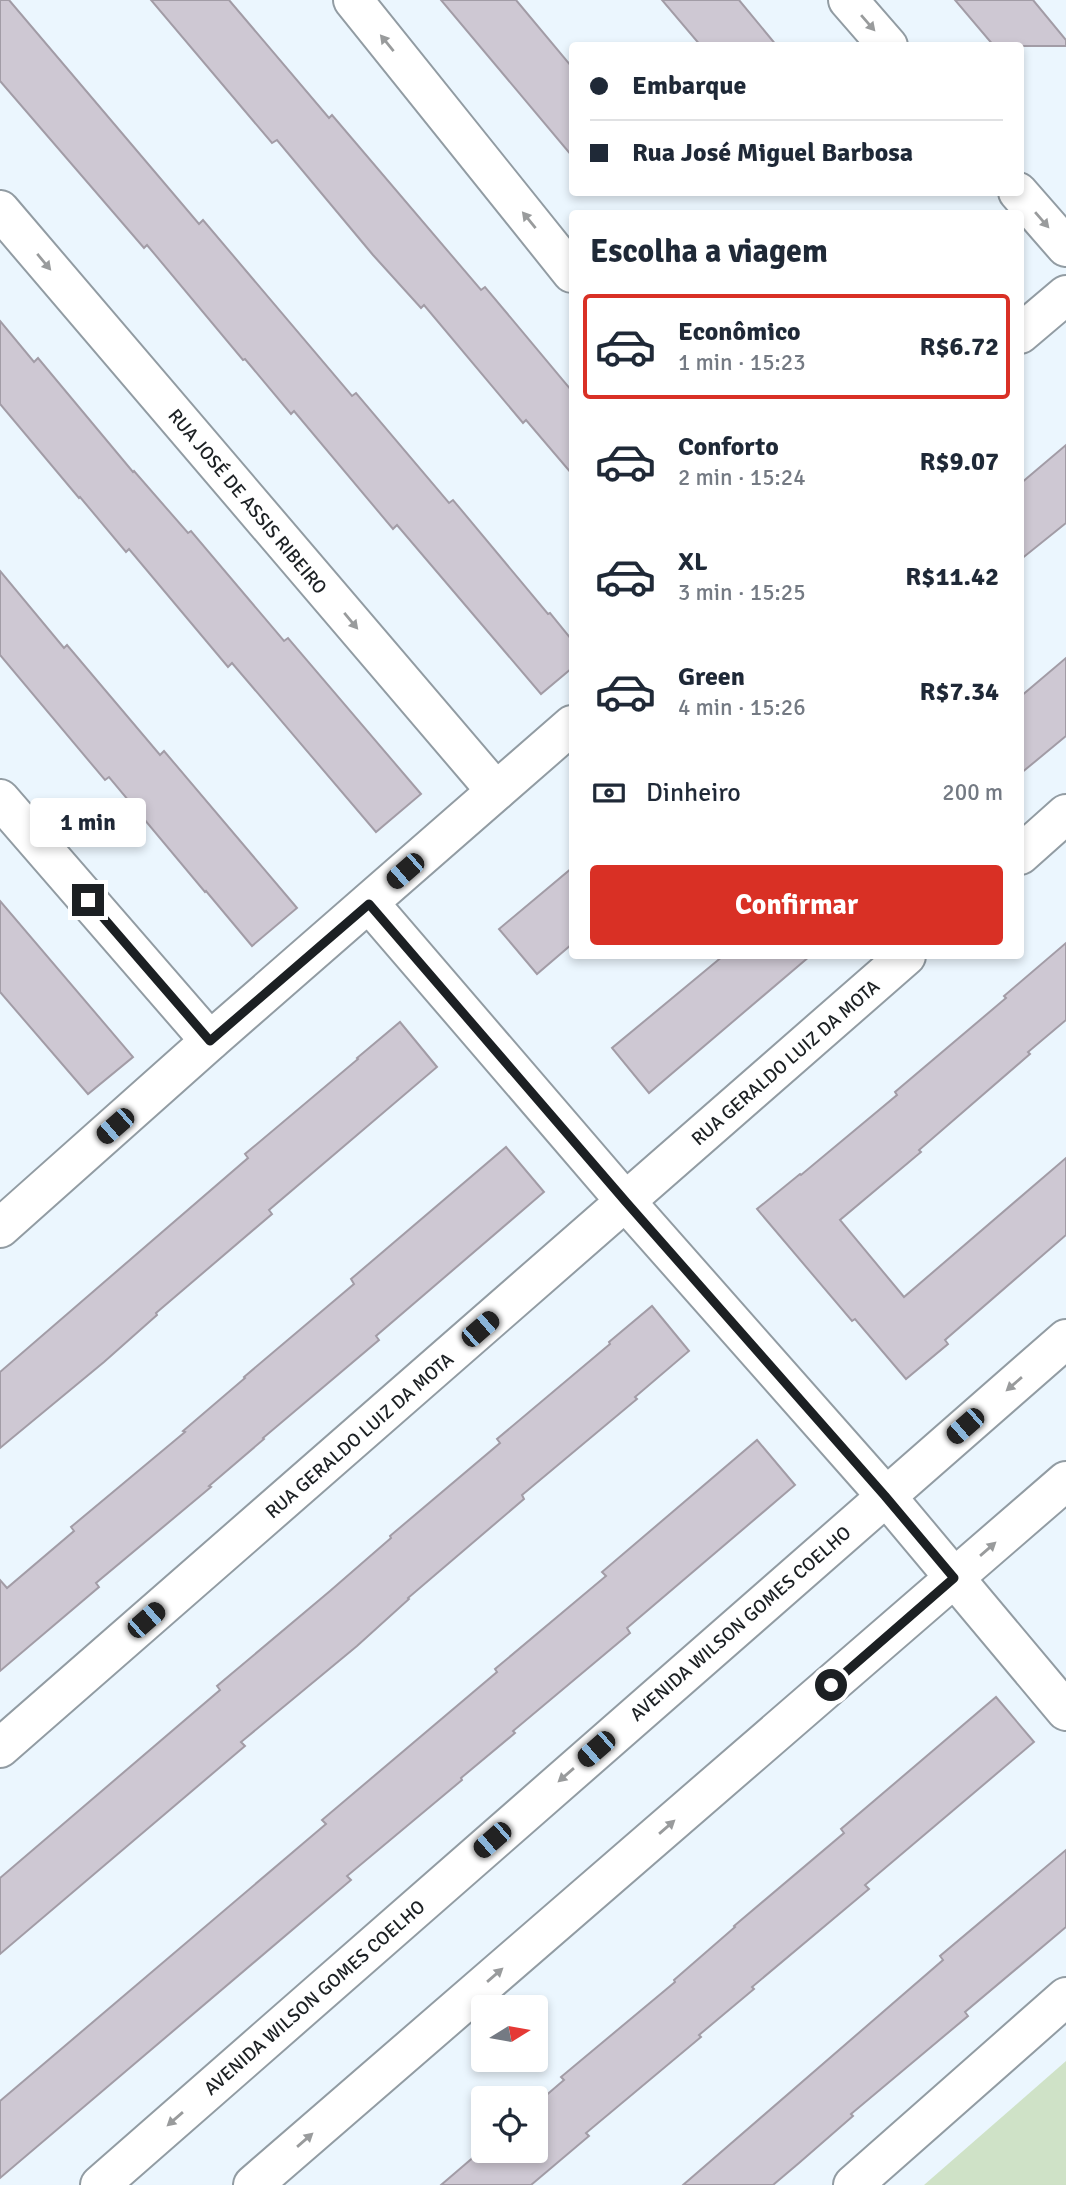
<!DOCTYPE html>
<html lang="pt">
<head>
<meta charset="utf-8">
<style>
  body { margin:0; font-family:Signika,sans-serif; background:#f2f2f3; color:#1f2937; height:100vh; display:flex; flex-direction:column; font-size:26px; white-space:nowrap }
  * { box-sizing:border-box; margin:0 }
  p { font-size:23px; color:#747a83 }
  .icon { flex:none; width:38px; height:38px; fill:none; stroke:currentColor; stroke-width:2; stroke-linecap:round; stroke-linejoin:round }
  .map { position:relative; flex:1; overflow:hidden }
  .sheet { position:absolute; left:569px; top:210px; width:455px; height:749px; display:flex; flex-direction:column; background:#fff; border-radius:7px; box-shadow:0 4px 10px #0003 }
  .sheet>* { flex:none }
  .banner { position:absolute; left:569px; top:42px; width:455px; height:154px; border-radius:7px; box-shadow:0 4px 10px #0003; display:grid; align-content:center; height:154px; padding:0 21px; background:#fff }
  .needle { width:46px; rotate:79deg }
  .tools { position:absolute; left:471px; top:1995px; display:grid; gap:14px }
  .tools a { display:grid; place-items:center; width:77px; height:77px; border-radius:7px; background:#fff; box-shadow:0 4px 10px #0003; font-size:35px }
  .end { position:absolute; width:32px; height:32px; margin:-16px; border:9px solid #1c2023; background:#fff; box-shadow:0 0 0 4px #fff }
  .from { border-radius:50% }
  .bubble { position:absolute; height:49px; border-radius:7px; background:#fff; box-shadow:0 4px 10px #0003; font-size:23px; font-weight:700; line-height:49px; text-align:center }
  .car { position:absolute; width:21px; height:42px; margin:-21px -10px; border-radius:9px; box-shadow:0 0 5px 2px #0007; background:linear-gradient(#222 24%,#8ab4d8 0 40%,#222 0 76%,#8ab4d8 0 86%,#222 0) }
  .banner b { display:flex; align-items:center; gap:24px; height:66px; font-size:26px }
  .banner b+b { border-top:2px solid #e0e1e3 }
  .banner i { width:18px; height:18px; background:#1f2937 }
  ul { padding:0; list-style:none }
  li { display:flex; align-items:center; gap:21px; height:105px; margin:0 14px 10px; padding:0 7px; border:4px solid transparent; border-radius:7px }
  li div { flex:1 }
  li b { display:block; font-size:26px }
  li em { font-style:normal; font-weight:700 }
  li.active { border-color:#d93025 }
  li>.icon { width:63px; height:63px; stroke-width:1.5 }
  h2 { padding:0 21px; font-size:32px; line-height:84px }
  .pay { display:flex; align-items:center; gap:18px; height:77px; padding:0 21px; font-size:26px }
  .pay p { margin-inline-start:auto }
  .primary-button { display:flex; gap:14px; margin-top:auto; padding:14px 21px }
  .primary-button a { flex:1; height:80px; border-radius:7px; background:#d93025; color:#fff; font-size:28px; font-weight:700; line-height:80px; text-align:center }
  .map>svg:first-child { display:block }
  .green { fill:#cfe2c7 }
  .building { fill:#cec8d3; stroke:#a29ca6; stroke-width:2 }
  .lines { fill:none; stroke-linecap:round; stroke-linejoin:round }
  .minor-casing { stroke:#929ca3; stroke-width:42 }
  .minor { stroke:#fff; stroke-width:38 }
  .oneway { fill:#999b9c }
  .route { stroke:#1c2023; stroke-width:9 }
  .labels { text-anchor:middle; stroke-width:5; stroke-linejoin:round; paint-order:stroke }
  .street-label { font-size:19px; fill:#1c2023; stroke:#fff }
</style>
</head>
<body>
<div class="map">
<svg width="1066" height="2185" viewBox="0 0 1066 2185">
  <rect width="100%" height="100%" fill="#ebf6fe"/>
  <path class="green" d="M1066 2061V2185H924Z"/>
  <g class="building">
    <path d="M0 0H9L199 224 203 220 352 396 356 393 449 503 453 500 548 614 550 613 572 640V668L541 694 397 525 393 529 294 411 291 414 245 359 243 360 147 245 144 248 0 81Z"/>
    <path d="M151 0H229L329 118 332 115 481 290 485 287 572 391V474L526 420 523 423 424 305 421 308 373 255 277 140 272 143Z"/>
    <path d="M441 0H516L572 67V156Z"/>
    <path d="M662 0H739L777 46H701Z"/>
    <path d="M955 0H1033L1066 40V46H994Z"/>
    <path d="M0 321 34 362 38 358 133 472 134 471 188 533 191 531 284 641 288 638 421 794 376 832 232 663 228 667 129 549 126 552 80 497 79 498 0 404Z"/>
    <path d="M1066 445V523L1020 560V484Z"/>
    <path d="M0 571 64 648 67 645 160 755 164 751 297 908 252 946 206 891 205 892 109 777 105 780 0 655Z"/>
    <path d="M1066 658V736L1020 774V697Z"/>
    <path d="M572 868V944L537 974 499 929Z"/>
    <path d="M0 901 133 1057 88 1094 0 992Z"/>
    <path d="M1066 943V1020L1028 1052 1030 1054 919 1150 921 1152 840 1220 904 1297 1066 1158V1235L945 1340 948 1344 906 1379 855 1319 852 1321 757 1209 800 1174 801 1175 897 1095 895 1092 1006 998 1004 996Z"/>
    <path d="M723 956H810L649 1093 612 1048Z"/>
    <path d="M400 1022 437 1067 269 1210 272 1214 156 1313 157 1315 104 1362 0 1448V1372L248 1158 245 1154 358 1059 357 1058Z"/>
    <path d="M506 1147 544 1192 376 1336 379 1340 263 1438 264 1439 209 1486 211 1487 96 1583 99 1587 0 1671V1580L7 1588 74 1531 71 1527 185 1432 183 1431 245 1378 244 1377 354 1284 351 1279Z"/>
    <path d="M652 1306 689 1351 635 1397 637 1399 522 1495 524 1499 408 1598 409 1599 357 1646 241 1742 245 1746 0 1954V1878L220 1690 217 1686 330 1591 391 1538 390 1536 500 1443 497 1439 610 1344 609 1342Z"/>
    <path d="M757 1440 795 1485 627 1628 630 1633 513 1731 515 1733 461 1778 462 1780 347 1876 351 1880 0 2178V2101L326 1824 322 1820 497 1672 495 1669 606 1576 602 1572Z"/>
    <path d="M996 1697 1034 1742 865 1885 869 1889 752 1987 754 1989 699 2035 701 2037 586 2133 589 2136 531 2185H441L483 2149 536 2151V2104L564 2080 561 2077 675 1982 674 1980 735 1927 734 1926 844 1833 841 1829Z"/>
    <path d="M1066 1850V1927L965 2012 968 2016 851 2114 853 2116 799 2163 773 2185H683L943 1960 940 1956Z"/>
  </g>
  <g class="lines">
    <g class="minor-casing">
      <g id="minor">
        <path d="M353 0 572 273"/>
        <path d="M848 0 888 46"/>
        <path d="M1018 192 1066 247"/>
        <path d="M0 210 496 791"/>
        <path d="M1020 334 1066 295"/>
        <path d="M0 799 210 1041"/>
        <path d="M1020 855 1066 814"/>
        <path d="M369 903 626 1202 885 1495 1066 1711"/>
        <path d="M0 1228 210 1041 572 725"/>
        <path d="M0 1748 906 956"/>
        <path d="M100 2185 1066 1339"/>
        <path d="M253 2185 1066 1481"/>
        <path d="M853 2185 1066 1997"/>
      </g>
    </g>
    <use href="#minor" class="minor"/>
  </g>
  <defs><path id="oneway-solid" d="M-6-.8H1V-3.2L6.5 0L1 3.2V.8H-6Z" transform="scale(1.75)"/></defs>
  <g class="oneway">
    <use href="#oneway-solid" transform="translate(868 23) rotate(49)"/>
    <use href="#oneway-solid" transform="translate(387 43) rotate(-129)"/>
    <use href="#oneway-solid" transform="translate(529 220) rotate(-129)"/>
    <use href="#oneway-solid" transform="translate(1042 220) rotate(49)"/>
    <use href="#oneway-solid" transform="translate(44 262) rotate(50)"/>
    <use href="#oneway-solid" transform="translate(351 621) rotate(50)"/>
    <use href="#oneway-solid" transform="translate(1014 1384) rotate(139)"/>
    <use href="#oneway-solid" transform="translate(988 1549) rotate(-41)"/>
    <use href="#oneway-solid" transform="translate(566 1775) rotate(139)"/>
    <use href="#oneway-solid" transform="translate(667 1827) rotate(-41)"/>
    <use href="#oneway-solid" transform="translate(495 1975) rotate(-41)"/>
    <use href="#oneway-solid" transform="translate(175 2119) rotate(139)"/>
    <use href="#oneway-solid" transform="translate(305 2140) rotate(-41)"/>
  </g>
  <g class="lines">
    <path class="route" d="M88 900 210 1041 369 904 626 1202 885 1496 954 1578 831 1685"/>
  </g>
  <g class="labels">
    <g class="street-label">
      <text transform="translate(248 501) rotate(50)" y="7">RUA JOSÉ DE ASSIS RIBEIRO</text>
      <text transform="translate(785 1062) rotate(-41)" y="7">RUA GERALDO LUIZ DA MOTA</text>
      <text transform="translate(359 1435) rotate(-41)" y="7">RUA GERALDO LUIZ DA MOTA</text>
      <text transform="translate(740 1623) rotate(-41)" y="7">AVENIDA WILSON GOMES COELHO</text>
      <text transform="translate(314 1997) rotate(-41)" y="7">AVENIDA WILSON GOMES COELHO</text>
    </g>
  </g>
</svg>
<div class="tools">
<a><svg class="needle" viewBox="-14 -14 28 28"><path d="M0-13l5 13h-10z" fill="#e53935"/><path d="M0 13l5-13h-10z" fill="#747a83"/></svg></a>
<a><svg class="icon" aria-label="locate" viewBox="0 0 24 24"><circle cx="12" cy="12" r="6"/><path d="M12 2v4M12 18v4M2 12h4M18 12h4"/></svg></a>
</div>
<i class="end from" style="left:831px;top:1685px"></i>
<i class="end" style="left:88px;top:900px"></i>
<div class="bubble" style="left:30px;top:798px;width:116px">1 min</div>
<i class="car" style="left:405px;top:871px;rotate:229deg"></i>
<i class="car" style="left:115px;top:1126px;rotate:229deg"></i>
<i class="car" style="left:480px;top:1329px;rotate:49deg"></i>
<i class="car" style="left:965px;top:1426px;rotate:229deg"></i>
<i class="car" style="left:146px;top:1620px;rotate:49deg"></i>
<i class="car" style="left:596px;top:1749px;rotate:229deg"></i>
<i class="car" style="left:492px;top:1840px;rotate:229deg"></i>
<div class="banner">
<b><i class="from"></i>Embarque</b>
<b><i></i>Rua José Miguel Barbosa</b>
</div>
<section class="sheet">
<h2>Escolha a viagem</h2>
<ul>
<li class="active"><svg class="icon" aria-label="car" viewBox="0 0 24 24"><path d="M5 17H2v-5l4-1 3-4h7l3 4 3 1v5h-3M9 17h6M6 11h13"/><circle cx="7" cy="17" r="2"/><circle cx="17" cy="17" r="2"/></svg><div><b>Econômico</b><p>1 min · 15:23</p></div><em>R$6.72</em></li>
<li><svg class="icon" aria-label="car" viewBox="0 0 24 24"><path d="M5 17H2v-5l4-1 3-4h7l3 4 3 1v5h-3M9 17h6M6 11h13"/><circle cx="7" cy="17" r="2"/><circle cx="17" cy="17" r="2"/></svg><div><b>Conforto</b><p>2 min · 15:24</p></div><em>R$9.07</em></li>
<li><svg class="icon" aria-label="car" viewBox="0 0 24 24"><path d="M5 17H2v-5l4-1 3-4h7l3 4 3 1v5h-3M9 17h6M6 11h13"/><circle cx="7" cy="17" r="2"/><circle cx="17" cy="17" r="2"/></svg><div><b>XL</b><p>3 min · 15:25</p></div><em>R$11.42</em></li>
<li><svg class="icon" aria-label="car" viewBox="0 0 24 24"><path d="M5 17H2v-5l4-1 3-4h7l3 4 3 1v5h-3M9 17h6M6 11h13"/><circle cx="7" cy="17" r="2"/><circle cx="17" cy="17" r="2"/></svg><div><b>Green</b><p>4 min · 15:26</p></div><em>R$7.34</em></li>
</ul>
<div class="pay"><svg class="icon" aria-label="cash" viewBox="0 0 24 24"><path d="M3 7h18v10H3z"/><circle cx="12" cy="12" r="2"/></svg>Dinheiro<p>200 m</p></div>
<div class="primary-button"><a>Confirmar</a></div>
</section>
</div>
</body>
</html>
